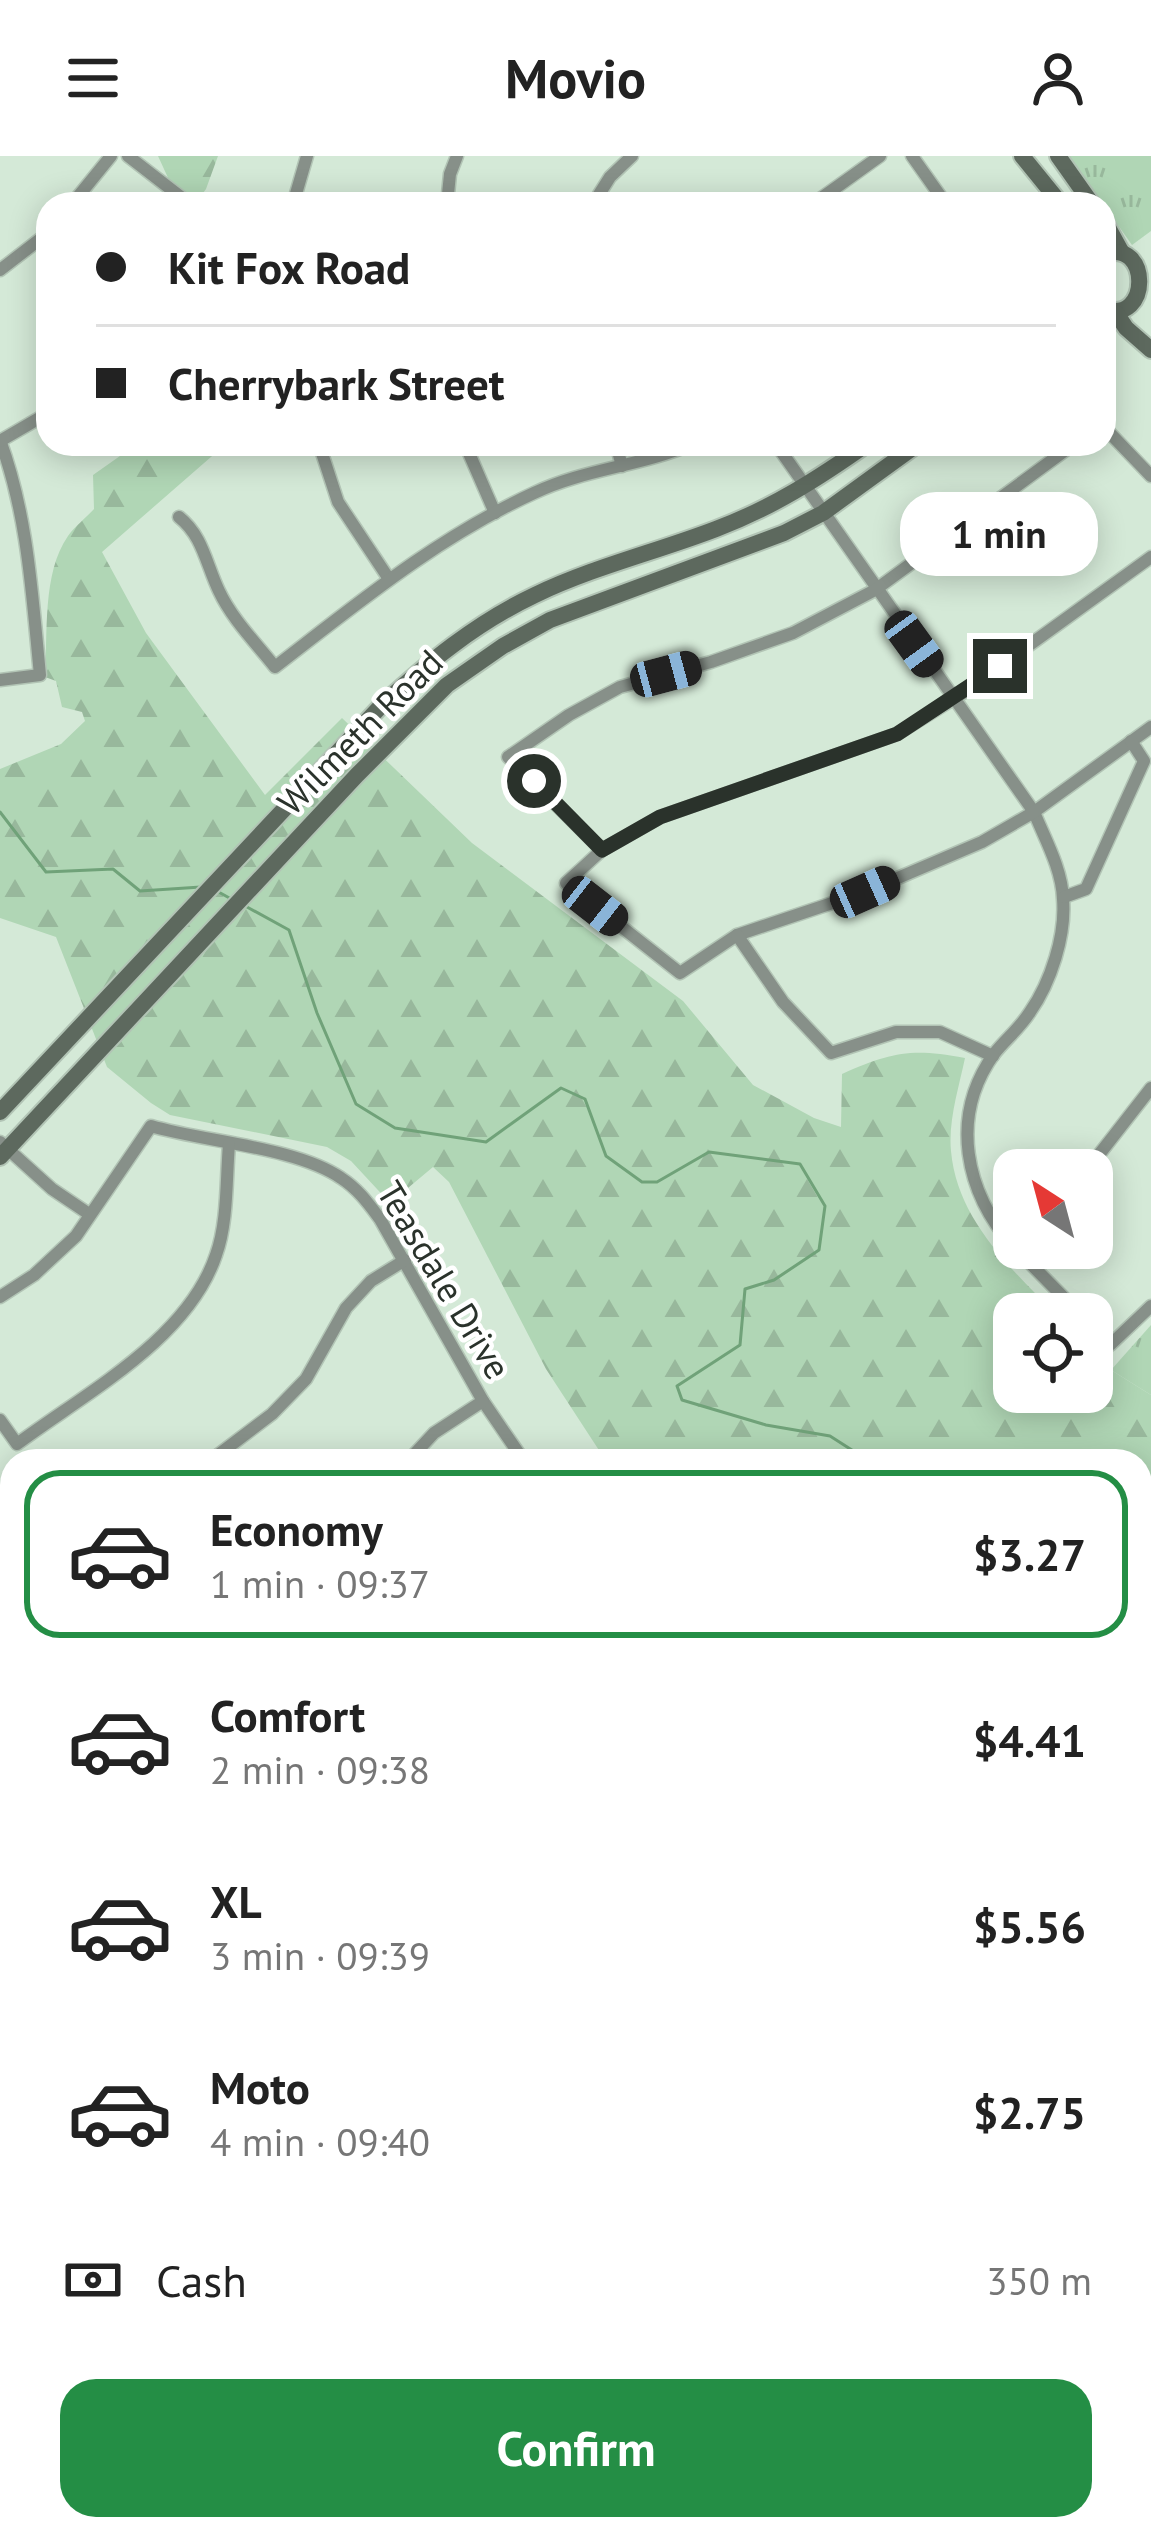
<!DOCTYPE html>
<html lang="en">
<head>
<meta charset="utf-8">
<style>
  body { margin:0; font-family:"PT Sans",sans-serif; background:#f2f2f2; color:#222; height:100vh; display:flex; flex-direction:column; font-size:45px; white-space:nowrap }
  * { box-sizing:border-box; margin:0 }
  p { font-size:39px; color:#767676 }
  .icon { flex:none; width:66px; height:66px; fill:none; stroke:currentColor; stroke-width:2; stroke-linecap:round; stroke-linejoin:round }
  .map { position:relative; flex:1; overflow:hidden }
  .panel { position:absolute; left:0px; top:1293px; width:1152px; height:1092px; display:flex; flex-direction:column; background:#fff; border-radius:36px 36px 0 0; box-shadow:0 6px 30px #0003 }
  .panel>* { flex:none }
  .banner { position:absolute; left:36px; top:36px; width:1080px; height:264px; border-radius:36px; box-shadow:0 6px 30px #0003; display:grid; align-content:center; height:264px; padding:0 60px; background:#fff }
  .needle { width:78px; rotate:324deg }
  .fabs { position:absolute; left:993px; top:993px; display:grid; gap:24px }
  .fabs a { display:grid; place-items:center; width:120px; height:120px; border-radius:24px; background:#fff; box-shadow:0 6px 30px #0003; font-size:60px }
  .end { position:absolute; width:54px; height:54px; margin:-27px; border:15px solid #2a322b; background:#fff; box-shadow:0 0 0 6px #fff }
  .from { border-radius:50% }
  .bubble { position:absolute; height:84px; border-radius:36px; background:#fff; box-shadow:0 6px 30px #0003; font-size:39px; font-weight:700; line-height:84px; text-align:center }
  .car { position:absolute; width:36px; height:72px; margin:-36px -18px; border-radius:15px; box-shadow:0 0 9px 3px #0007; background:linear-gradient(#222 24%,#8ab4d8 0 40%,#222 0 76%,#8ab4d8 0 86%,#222 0) }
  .banner b { display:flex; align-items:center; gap:42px; height:114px; font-size:45px }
  .banner b+b { border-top:3px solid #e0e0e0 }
  .banner i { width:30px; height:30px; background:#222 }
  ul { padding:21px 0 0; list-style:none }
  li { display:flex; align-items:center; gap:36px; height:168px; margin:0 24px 18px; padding:0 36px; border:6px solid transparent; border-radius:36px }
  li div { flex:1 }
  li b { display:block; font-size:45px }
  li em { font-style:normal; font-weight:700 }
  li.active { border-color:#248e45 }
  li>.icon { width:108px; height:108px; stroke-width:1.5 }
  .pay { display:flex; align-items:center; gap:30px; height:132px; padding:0 60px; font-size:45px }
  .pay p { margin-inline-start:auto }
  .button { display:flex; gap:24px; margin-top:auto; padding:24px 60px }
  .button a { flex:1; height:138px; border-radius:36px; background:#248e45; color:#fff; font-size:48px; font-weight:700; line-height:138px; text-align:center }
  header { display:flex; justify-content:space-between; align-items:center; height:156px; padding:0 60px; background:#fff; font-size:54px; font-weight:700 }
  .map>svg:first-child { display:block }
  .grass { fill:url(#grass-tufts) }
  .forest { fill:url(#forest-firs) }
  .water { fill:url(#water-rules) }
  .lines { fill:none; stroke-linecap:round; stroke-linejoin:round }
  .stream { stroke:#70a279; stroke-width:3 }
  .street-casing { stroke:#b2c4b5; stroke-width:15 }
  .secondary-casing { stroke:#b2c4b5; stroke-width:20 }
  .street { stroke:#879089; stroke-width:12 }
  .secondary { stroke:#5d695e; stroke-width:16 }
  .route { stroke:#2a322b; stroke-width:15 }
  .labels { text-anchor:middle; stroke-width:9; stroke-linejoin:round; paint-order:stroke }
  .street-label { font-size:36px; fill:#2a322b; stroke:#fff }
</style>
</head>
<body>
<header><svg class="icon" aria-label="menu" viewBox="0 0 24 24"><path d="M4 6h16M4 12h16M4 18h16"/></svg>Movio<svg class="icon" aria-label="person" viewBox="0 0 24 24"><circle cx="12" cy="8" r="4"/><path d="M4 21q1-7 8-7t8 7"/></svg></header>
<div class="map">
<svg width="1151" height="2385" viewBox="0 0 1151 2385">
  <defs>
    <pattern id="grass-tufts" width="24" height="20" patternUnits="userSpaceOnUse" patternTransform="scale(3)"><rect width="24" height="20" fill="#b0d6b5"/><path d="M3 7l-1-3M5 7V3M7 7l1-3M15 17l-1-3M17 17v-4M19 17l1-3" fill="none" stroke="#98b89c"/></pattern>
    <pattern id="forest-firs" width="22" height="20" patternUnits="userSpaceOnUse" patternTransform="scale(3)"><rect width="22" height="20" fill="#b0d6b5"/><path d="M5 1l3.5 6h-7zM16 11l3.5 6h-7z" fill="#98b89c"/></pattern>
    <pattern id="water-rules" width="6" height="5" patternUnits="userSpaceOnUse" patternTransform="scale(3)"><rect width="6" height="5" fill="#70a279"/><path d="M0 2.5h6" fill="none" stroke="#5c8563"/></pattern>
  </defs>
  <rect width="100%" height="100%" fill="#d4e9d7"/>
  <g class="grass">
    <path d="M1069 0H1151V75L1132 89Z"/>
    <path d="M1151 1169V1239L1111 1214Z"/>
  </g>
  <g class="forest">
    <path d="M158 0H218L206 33 195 48H166L169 24Z"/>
    <path d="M137 288H217L219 294 102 396 146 477 265 639 342 562 472 687 683 845 753 929 814 962 841 971 842 918C892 896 911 892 965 902 959 931 948 965 951 995 957 1063 1010 1112 1056 1158H1014V1236H1092V1194L1111 1214 1151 1239V1407L1140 1398V1305H985L974 1301 971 1305H606L546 1213 449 1026 433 1011 390 1047 351 1005 327 991 170 959 151 947 107 911 56 781 0 762V613L61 588 85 565 82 556 62 551 56 525 45 521C48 478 42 417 68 380 75 370 86 362 94 353L93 319Z"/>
    <path d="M1140 1684 1151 1699V1915L1140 1905Z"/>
  </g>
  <path class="water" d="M1140 1398 1151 1407V1699L1140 1684Z"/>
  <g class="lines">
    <g class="stream">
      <path d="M0 656 46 716 113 713 140 735 201 731"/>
      <path d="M215 734 233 744"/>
      <path d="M247 751 289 774 317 857 356 948 395 972 486 986 561 932 585 943 606 1000 642 1026H657L709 996 800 1008 825 1050 819 1094 774 1124 745 1133 740 1189 677 1230 682 1244 766 1269 830 1280 869 1305"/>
    </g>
    <g class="street-casing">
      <g id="street">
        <path d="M128 0 190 48"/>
        <path d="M912 0 946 48"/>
        <path d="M72 48 111 0"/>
        <path d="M293 48 307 0"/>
        <path d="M447 48 450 18 457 0"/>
        <path d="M593 48 610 21 632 0"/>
        <path d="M813 48 880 0"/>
        <path d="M0 114 48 77"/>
        <path d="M1104 271 1151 320"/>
        <path d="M0 284C28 360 32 439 40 519L0 524"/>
        <path d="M0 285 48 257"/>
        <path d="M319 288 338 346 389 423"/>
        <path d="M465 288 495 357"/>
        <path d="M616 288 622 310"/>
        <path d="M776 288 1034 656C1045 683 1062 713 1063 743 1066 779 1051 826 1030 856 1020 872 1005 884 994 898 949 961 965 1037 1014 1091"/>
        <path d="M179 361C203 380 206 408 219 435 232 463 256 487 275 511 358 447 438 381 534 337 584 313 641 310 692 288"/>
        <path d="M1151 401 963 537 897 578 660 661 602 694 566 727 680 817 737 779 865 736 982 686 1034 656 1151 571"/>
        <path d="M602 694 508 601 569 559 620 531 711 506 793 477 875 434 1074 288"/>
        <path d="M1064 741 1086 733 1144 605 1131 585"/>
        <path d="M737 779 783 846 831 897 896 876H940L993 900"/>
        <path d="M0 986 52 1033 89 1058"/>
        <path d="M1087 1014 1151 932"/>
        <path d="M1015 1092 1080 1158"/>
        <path d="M0 1141 34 1119 76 1080 151 970C205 986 296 991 341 1022 358 1033 368 1047 380 1063L483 1245 524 1305"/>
        <path d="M1092 1170 1110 1189 1151 1150"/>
        <path d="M0 1264 17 1288C87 1236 188 1183 216 1099 228 1066 226 1023 229 988"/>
        <path d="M210 1305 272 1258 306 1223 346 1152 371 1125 405 1104"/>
        <path d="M408 1305 434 1277 483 1245"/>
        <path d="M1140 1934 1151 1944"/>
        <path d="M0 1936 12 1928"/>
        <path d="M0 2047 12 2066"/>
        <path d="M1140 2096 1151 2085"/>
        <path d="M1140 2260 1151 2276"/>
        <path d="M665 2373 668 2385"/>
        <path d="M795 2373 799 2385"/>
        <path d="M218 2385 236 2373"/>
        <path d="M443 2385 461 2373"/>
      </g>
    </g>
    <g class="secondary-casing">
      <g id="secondary">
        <path d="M1022 0 1061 48"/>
        <path d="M1058 0 1092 48"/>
        <path d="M1104 64 1121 95"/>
        <path d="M1104 98C1151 82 1151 169 1104 153"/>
        <path d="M1116 157 1126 172 1151 194"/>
        <path d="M0 956 380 551C427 507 476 467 535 439 593 411 656 396 716 373 772 352 819 322 867 288"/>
        <path d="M0 1001 357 619 447 529 503 490 550 464 784 377 823 357 918 288"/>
        <path d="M0 2111 12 2129"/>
        <path d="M0 2166 12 2184"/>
        <path d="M137 2373 144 2385"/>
        <path d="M174 2373 182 2385"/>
      </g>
    </g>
    <use href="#street" class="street"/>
    <use href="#secondary" class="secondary"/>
  </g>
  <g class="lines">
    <path class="route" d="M534 625 602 694 660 661 897 578 1000 510"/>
  </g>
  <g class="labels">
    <g class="street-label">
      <text transform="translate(360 576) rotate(-45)" y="13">Wilmeth Road</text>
      <text transform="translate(444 1124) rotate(59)" y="13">Teasdale Drive</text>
    </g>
  </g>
</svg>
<div class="fabs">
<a><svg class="needle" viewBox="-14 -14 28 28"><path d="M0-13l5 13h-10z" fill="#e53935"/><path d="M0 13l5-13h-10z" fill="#767676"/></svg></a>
<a><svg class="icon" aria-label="locate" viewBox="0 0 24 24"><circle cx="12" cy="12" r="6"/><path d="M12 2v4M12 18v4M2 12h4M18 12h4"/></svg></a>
</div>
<i class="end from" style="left:534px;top:625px"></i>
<i class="end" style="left:1000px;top:510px"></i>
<div class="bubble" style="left:900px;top:336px;width:198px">1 min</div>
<i class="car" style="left:914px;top:488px;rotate:144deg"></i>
<i class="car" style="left:666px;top:518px;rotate:75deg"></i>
<i class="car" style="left:865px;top:736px;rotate:66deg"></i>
<i class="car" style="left:595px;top:750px;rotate:128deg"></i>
<div class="banner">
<b><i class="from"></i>Kit Fox Road</b>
<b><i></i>Cherrybark Street</b>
</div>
<section class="panel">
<ul>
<li class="active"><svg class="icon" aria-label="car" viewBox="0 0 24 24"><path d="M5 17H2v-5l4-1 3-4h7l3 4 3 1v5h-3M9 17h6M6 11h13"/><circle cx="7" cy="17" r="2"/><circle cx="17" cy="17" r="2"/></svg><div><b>Economy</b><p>1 min · 09:37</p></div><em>$3.27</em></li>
<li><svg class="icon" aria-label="car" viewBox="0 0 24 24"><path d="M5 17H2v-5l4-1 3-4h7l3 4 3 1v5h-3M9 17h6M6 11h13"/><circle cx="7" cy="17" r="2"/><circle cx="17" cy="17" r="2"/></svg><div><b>Comfort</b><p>2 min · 09:38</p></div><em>$4.41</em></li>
<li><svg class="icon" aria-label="car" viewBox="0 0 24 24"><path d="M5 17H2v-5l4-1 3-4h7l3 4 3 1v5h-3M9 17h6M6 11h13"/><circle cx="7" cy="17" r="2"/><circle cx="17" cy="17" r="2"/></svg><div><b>XL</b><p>3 min · 09:39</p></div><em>$5.56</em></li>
<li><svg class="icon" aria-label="car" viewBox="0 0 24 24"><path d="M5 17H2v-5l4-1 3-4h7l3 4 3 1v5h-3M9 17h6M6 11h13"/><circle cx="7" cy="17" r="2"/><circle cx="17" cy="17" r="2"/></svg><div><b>Moto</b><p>4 min · 09:40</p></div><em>$2.75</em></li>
</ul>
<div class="pay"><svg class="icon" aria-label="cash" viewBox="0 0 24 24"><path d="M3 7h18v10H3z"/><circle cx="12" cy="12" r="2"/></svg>Cash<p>350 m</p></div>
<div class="button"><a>Confirm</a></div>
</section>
</div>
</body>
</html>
